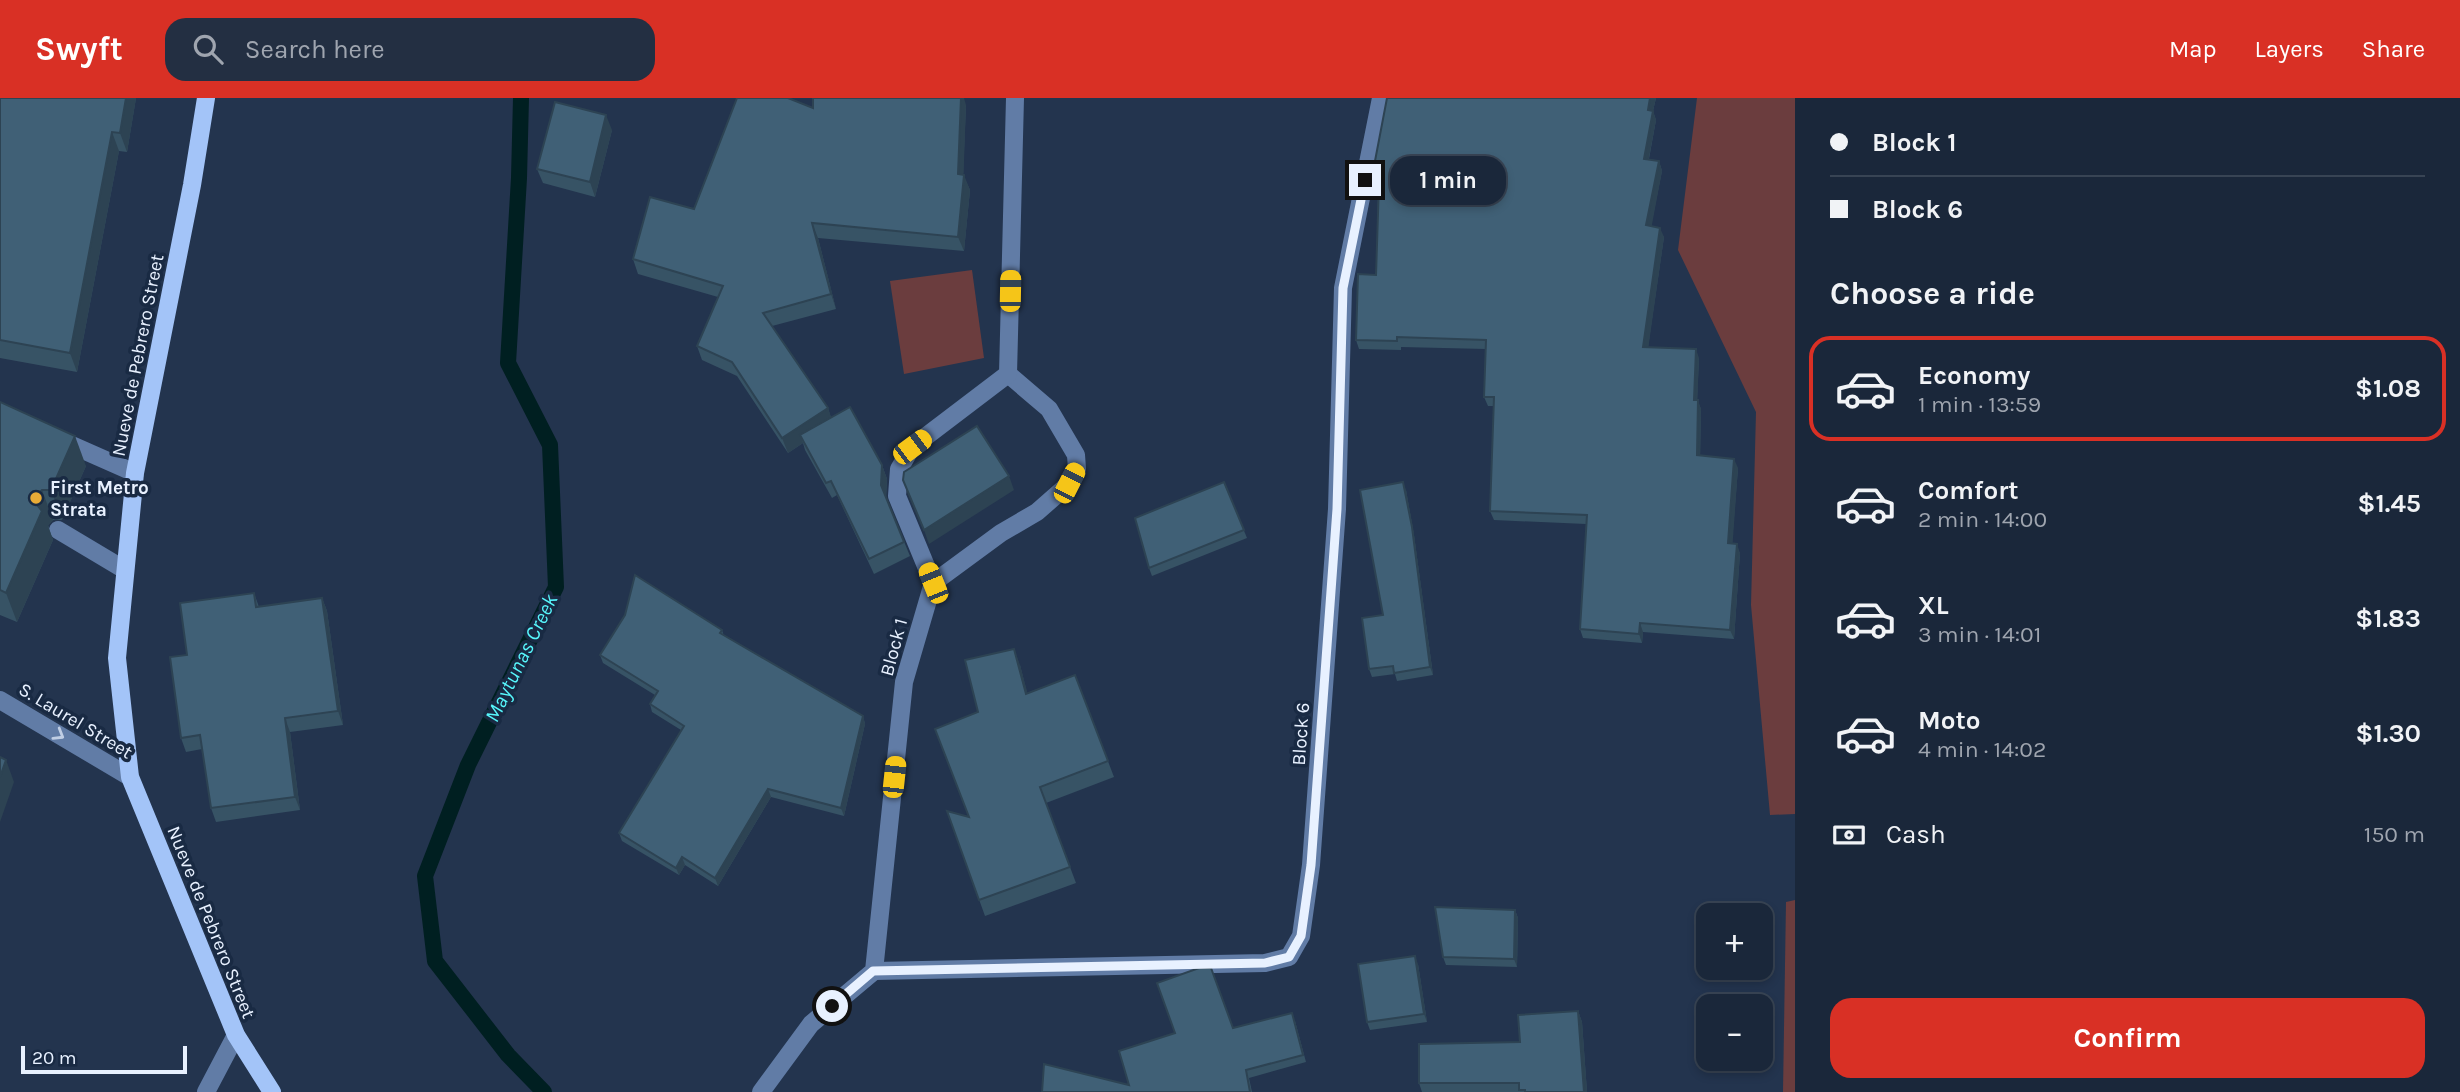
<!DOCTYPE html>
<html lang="en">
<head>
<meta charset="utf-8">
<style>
  body { margin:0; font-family:Karla,sans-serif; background:#232f42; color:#f1f3f6; height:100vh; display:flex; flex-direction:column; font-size:26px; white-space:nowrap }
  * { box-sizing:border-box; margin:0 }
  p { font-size:23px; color:#9fa5af }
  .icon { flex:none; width:38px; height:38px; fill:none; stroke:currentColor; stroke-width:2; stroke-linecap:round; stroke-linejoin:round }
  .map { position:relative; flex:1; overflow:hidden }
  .details { display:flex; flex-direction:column; background:#1a273a; width:665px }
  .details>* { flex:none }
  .banner { display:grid; align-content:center; height:154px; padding:0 35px; background:#1a273a }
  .tools { position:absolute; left:1696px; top:805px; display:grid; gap:14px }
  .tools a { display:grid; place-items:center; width:77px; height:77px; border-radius:14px; background:#1a273a; box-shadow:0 4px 10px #0003,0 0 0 2px #384454; font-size:35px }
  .scale { position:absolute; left:21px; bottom:18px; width:166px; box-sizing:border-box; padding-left:7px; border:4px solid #e8f1ff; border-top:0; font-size:19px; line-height:24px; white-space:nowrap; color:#e8f1ff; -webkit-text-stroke:5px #192a43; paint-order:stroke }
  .end { position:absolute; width:32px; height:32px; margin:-16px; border:9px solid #e8f1ff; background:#111; box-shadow:0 0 0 4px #111 }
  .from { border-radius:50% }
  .bubble { position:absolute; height:49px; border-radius:21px; background:#1a273a; box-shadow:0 4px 10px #0003,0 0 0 2px #384454; font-size:23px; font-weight:700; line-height:49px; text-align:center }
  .car { position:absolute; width:21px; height:42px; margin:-21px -10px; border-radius:9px; box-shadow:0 0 5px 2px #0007; background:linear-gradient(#f5c518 24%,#345 0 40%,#f5c518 0 76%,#345 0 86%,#f5c518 0) }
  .banner b { display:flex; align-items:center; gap:24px; height:66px; font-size:26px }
  .banner b+b { border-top:2px solid #384454 }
  .banner i { width:18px; height:18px; background:#f1f3f6 }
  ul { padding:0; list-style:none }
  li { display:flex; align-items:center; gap:21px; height:105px; margin:0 14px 10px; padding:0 21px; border:4px solid transparent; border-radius:21px }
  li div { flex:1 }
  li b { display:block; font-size:26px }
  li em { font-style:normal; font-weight:700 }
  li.active { border-color:#d93025 }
  li>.icon { width:63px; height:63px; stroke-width:1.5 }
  h2 { padding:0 35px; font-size:32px; line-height:84px }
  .pay { display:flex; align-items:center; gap:18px; height:77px; padding:0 35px; font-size:26px }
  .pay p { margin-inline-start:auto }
  .primary-button { display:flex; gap:14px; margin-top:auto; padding:14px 35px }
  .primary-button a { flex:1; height:80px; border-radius:21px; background:#d93025; color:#fff; font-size:28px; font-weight:700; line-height:80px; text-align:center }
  header { display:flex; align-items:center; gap:42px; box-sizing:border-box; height:98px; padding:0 35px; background:#d93025; color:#fff }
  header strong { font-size:33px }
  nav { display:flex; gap:38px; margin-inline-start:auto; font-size:24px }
  .search { width:490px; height:63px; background:#232f42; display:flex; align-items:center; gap:18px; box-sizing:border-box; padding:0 24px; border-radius:21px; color:#9fa5af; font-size:26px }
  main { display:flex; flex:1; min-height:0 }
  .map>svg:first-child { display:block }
  .green { fill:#6b3d3e }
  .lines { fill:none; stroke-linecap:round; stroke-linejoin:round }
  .stream { stroke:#001f21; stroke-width:16 }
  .minor { stroke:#617ca6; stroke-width:18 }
  .major { stroke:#a3c4f8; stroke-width:18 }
  .wall { fill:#375365 }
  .shaded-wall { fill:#2d4353 }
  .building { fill:#406076; stroke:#2d4353; stroke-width:2 }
  .oneway { stroke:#c0cee4 }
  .route { stroke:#e8f1ff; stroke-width:9 }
  .poi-dot { fill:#e8ab37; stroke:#192a43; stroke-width:2.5 }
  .labels { text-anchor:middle; stroke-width:7; stroke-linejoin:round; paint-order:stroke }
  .street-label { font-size:19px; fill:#e8f1ff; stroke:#192a43 }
  .poi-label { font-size:19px; font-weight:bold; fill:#e8f1ff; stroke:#192a43; text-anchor:start }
  .water-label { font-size:21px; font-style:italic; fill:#57f6fc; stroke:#192a43 }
</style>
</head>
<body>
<header>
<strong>Swyft</strong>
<div class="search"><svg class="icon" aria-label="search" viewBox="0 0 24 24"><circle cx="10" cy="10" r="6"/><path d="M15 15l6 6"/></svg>Search here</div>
<nav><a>Map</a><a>Layers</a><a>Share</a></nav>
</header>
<main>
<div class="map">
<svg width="1795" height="994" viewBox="0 0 1795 994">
  <rect width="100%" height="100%" fill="#23344e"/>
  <g class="green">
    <path d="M1697 0H1795V716L1770 717 1751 507 1756 314 1678 152Z"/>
    <path d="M972 172 984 260 904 276 890 183Z"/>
    <path d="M1795 802V994H1783L1786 804Z"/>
  </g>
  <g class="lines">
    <path class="stream" d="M521 0 519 80 508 265 550 347 556 489 468 667 425 778 435 863 508 957 544 994"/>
    <g class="minor">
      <path d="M58 341 135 375"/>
      <path d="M58 432 125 472"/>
      <path d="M933 485 1001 435 1037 414 1070 385 1077 371 1076 357 1049 311 1008 276"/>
      <path d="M0 602 130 679"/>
      <path d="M874 873 1265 865 1289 859 1301 838 1311 767 1337 411 1343 190 1381 0"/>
      <path d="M206 994 236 937"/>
      <path d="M761 994 811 926 874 873 904 584 933 485 897 398 899 371 912 349 1008 276 1015 0"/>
    </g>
    <path class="major" d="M206 0 192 87 135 375 117 560 130 679 236 937 272 994"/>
  </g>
  <g class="wall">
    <path d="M0 0H136L127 54 119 53 77 274 0 260Z"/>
    <path d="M1387 0H1656L1653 13 1656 22 1649 61 1659 63 1662 73 1651 128 1664 139 1648 249 1699 260 1697 302 1701 311 1700 358 1738 370 1732 445 1740 455 1734 541 1643 534 1642 545 1583 540 1580 531 1586 426 1494 422 1490 413 1494 308H1488L1484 299 1486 251 1401 249V252L1359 251 1356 242 1376 177 1378 94 1374 93 1371 84Z"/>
    <path d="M966 7 963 77 970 92 964 153 818 140 836 211 772 228 828 310 831 320 882 367 887 381 886 400 910 458 874 476 837 397 832 400 805 352 803 345 788 355 737 278 702 262 697 248 718 199 638 176 633 161 694 111 813 10Z"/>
    <path d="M612 32 595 99 543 85 537 71Z"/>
    <path d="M0 304 86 368 62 422H53L48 427 53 442 17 524 0 517Z"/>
    <path d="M1224 384 1247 440 1152 478 1149 470Z"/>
    <path d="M1406 392 1414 437 1433 577 1397 583 1395 576 1372 579 1369 571 1383 517Z"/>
    <path d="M254 495 259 509 322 500 327 513 343 627 290 634 300 712 216 724 211 710 202 651 186 654 181 640 187 557Z"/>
    <path d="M722 532 724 538 863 618 865 626 844 718 771 699 718 788 685 767 679 777 622 743 619 735 681 632 652 614 650 606 655 597 603 565 600 557Z"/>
    <path d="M1020 567 1027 595 1075 577 1114 679 1046 705 1076 785 985 818 947 713 968 719 978 614Z"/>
    <path d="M1515 812 1518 820 1517 869 1446 867 1443 859Z"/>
    <path d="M1418 866 1427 924 1370 932 1367 924Z"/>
    <path d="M1578 913 1582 924 1587 994H1422L1419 985 1520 944Z"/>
    <path d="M1295 923 1306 964 1249 980 1252 994H1042L1129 987 1233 930Z"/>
  </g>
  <g class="shaded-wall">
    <path d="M126 0H136L127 54 120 35Z"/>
    <path d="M961 0H964L966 7 963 91 958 76Z"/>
    <path d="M1650 0H1656L1651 21 1648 12Z"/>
    <path d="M1653 13 1656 22 1647 70 1644 61Z"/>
    <path d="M606 17 612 32 595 99 590 84Z"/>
    <path d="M112 34 119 53 77 274 70 255Z"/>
    <path d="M1659 63 1662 73 1650 137 1646 127Z"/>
    <path d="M964 77 970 92 964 153 958 139Z"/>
    <path d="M812 125 818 140 836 211 831 196Z"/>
    <path d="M1660 130 1664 139 1647 259 1643 249Z"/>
    <path d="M1696 251 1699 260 1697 311 1694 302Z"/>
    <path d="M1698 302 1701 311 1700 367 1697 357Z"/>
    <path d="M828 310 833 325 800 337 803 345 788 355 782 340Z"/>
    <path d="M75 338 86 368 62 422 51 392Z"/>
    <path d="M1734 361 1738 370 1732 454 1728 445Z"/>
    <path d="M882 367 887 381 886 402 881 387Z"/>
    <path d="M1009 378 1014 392 929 446 924 432Z"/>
    <path d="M1403 384 1406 392 1414 437 1433 577 1430 569Z"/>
    <path d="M42 392 53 422 48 428 53 442 17 524 6 495 37 397Z"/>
    <path d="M1737 446 1740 455 1734 541 1730 532Z"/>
    <path d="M322 500 327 513 343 627 338 613Z"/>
    <path d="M1640 525 1643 534 1642 545 1639 536Z"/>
    <path d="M1014 551 1020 567 1032 612 1026 596Z"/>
    <path d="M863 618 865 626 844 718 841 710Z"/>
    <path d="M285 620 290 634 300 712 295 699Z"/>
    <path d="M6 662 14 684 0 724V679Z"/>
    <path d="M768 691 771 699 718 788 715 780Z"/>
    <path d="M682 759 685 767 679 777 676 770Z"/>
    <path d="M1515 812 1518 820 1517 869 1514 861Z"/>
    <path d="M1415 858 1418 866 1427 924 1424 916Z"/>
    <path d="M1578 913 1582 924 1587 994H1584Z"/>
  </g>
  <g class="building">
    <path d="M0 0H126L120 35 112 34 70 255 0 242Z"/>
    <path d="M737 0H788L813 10V0H961L958 76 964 77 958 139 812 125 831 196 763 215 828 310 782 340 732 264 697 248 723 188 633 161 650 99 694 111Z"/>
    <path d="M1387 0H1650L1648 12 1653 13 1644 61 1659 63 1646 127 1660 130 1643 249 1696 251 1694 302H1698L1697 357 1734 361 1728 445 1737 446 1730 532 1640 525 1639 536 1580 531 1587 417 1490 413 1494 299H1484L1486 242 1397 239V243L1356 242 1358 176 1376 177 1379 85 1371 84Z"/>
    <path d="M555 4 606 17 590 84 537 71Z"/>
    <path d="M0 304 75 338 51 392H42L37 397V407L42 413 6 495 0 492Z"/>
    <path d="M850 309 882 367 881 387 904 444 869 461 831 383 826 385 800 337Z"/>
    <path d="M977 328 1009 378 924 432 903 382 904 374Z"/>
    <path d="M1224 384 1244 432 1149 470 1135 420Z"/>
    <path d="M1403 384 1412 429 1430 569 1394 575 1393 568 1369 571 1362 520 1383 517 1360 392Z"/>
    <path d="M635 477 722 532 720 535 863 618 841 710 768 691 715 780 682 759 676 770 619 735 684 628 650 606 658 593 600 557 625 517Z"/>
    <path d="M254 495 256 509 322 500 338 613 285 620 295 699 211 710 200 637 181 640 170 559 187 557 180 505Z"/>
    <path d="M1014 551 1026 596 1075 577 1108 663 1040 689 1070 769 979 802 947 713 969 719 935 631 978 614 965 562Z"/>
    <path d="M0 659 6 662 0 679Z"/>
    <path d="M1435 809 1515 812 1514 861 1443 859Z"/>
    <path d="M1415 858 1424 916 1367 924 1358 866Z"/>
    <path d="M1199 870H1211L1233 930 1292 915 1303 957 1246 972 1250 994H1042L1044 966 1129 987 1119 953 1175 935 1157 885Z"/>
    <path d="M1578 913 1584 994H1525V992H1519V985H1419V946L1520 944 1518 917Z"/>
  </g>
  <defs><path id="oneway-chevron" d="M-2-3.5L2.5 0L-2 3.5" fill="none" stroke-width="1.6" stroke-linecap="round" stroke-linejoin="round" transform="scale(1.75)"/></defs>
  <use class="oneway" href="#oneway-chevron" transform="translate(59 637) rotate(31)"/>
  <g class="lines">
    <path class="route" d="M832 908 873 873 1265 865 1289 859 1301 838 1311 767 1337 411 1343 190 1365 82"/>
  </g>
  <circle class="poi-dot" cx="36" cy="400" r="7"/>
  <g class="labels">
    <g class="street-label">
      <text transform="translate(137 257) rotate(-79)" y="7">Nueve de Pebrero Street</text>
      <text transform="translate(893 549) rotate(-75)" y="7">Block 1</text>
      <text transform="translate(76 622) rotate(31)" y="7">S. Laurel Street</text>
      <text transform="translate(1300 636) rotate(-86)" y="7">Block 6</text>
      <text transform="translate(212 824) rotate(68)" y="7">Nueve de Pebrero Street</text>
    </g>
    <g class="poi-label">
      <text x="50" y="396">First Metro<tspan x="50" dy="22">Strata</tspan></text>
    </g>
    <g class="water-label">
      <text transform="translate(521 560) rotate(-64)" y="7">Maytunas Creek</text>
    </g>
  </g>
</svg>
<div class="tools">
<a>+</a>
<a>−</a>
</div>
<div class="scale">20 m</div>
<i class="end from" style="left:832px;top:908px"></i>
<i class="end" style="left:1365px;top:82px"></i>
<div class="bubble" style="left:1390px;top:58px;width:116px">1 min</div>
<i class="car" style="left:1010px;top:193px;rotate:1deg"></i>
<i class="car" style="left:912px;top:349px;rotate:53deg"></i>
<i class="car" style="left:1069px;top:385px;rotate:27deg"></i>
<i class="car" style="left:933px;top:485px;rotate:338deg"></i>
<i class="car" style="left:894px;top:679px;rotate:6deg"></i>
</div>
<section class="details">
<div class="banner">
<b><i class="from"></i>Block 1</b>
<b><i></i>Block 6</b>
</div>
<h2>Choose a ride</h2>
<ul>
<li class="active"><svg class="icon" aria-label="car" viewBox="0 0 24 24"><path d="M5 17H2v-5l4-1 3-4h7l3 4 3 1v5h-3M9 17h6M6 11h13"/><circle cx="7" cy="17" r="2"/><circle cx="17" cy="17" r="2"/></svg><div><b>Economy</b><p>1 min · 13:59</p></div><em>$1.08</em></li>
<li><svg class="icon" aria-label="car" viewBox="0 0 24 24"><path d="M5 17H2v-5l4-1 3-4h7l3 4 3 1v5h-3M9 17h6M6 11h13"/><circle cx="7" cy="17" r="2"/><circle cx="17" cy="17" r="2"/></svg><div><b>Comfort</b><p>2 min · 14:00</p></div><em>$1.45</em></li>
<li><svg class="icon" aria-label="car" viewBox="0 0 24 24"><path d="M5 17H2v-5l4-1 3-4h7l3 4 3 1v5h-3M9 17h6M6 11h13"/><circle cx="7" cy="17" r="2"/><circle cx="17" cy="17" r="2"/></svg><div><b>XL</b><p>3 min · 14:01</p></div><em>$1.83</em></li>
<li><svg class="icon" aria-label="car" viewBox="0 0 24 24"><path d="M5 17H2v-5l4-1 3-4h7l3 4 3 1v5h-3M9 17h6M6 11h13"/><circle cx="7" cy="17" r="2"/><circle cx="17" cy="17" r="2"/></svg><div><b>Moto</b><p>4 min · 14:02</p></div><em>$1.30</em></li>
</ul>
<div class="pay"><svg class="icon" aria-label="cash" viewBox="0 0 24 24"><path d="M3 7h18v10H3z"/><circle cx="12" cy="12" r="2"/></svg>Cash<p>150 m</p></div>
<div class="primary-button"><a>Confirm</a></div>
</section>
</main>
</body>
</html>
